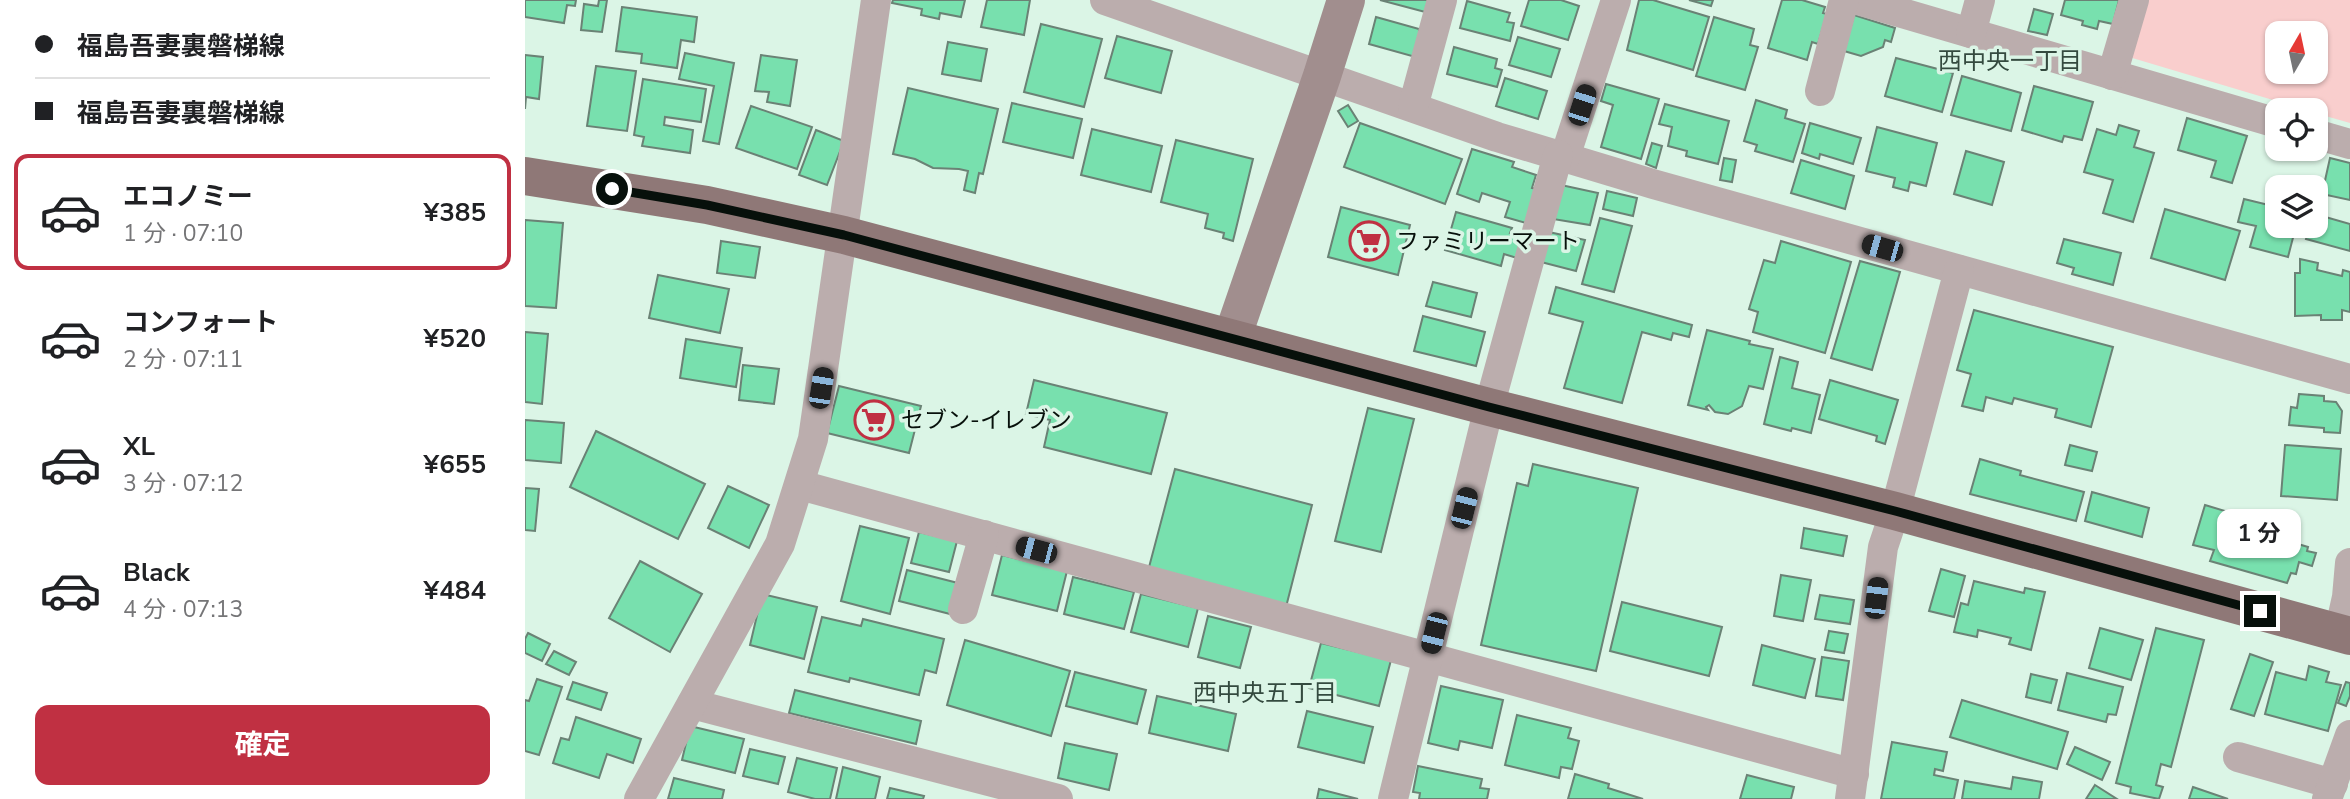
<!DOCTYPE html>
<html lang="ja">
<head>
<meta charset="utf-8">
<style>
  body { margin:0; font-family:"Nunito Sans","Noto Sans JP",sans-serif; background:#f6f6f6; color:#202124; height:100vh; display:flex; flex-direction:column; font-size:26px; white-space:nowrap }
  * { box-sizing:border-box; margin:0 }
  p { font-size:23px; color:#757577 }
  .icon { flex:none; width:38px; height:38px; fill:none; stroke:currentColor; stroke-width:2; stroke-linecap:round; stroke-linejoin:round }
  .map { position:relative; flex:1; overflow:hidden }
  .details { display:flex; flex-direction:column; background:#fff; width:525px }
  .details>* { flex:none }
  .hud { display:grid; align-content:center; height:154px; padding:0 35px; background:#fff }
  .needle { width:46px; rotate:9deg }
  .controls { position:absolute; left:1740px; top:21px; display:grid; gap:14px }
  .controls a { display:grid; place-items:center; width:63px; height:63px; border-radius:14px; background:#fff; box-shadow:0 2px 5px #0004; font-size:35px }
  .end { position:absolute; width:32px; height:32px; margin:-16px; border:9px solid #07100b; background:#fff; box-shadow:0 0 0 4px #fff }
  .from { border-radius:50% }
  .bubble { position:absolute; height:49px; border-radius:14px; background:#fff; box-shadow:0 2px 5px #0004; font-size:23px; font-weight:700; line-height:49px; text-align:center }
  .car { position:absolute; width:21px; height:42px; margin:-21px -10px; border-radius:9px; box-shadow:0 0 5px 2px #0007; background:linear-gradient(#222 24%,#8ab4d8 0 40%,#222 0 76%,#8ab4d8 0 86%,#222 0) }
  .hud b { display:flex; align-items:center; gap:24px; height:66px; font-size:26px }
  .hud b+b { border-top:2px solid #e0e0e0 }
  .hud i { width:18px; height:18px; background:#202124 }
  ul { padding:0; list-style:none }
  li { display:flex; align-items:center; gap:21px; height:116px; margin:0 14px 10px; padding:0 21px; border:4px solid transparent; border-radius:14px }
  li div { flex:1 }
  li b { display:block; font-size:26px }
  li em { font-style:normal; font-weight:700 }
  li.on { border-color:#c03042 }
  li>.icon { width:63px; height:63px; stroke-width:1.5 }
  .cta { display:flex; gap:14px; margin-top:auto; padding:14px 35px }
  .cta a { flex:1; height:80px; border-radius:14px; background:#c03042; color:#fff; font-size:28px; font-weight:700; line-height:80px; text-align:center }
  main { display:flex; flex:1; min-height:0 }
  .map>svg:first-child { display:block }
  .green { fill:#f9cecd; fill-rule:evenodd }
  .building { fill:#78e0ae; stroke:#6a8275; stroke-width:2 }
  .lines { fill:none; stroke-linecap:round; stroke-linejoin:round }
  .street { stroke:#bbadad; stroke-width:30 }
  .secondary { stroke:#a18e8e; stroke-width:38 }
  .primary { stroke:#8f7877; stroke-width:38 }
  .route { stroke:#07100b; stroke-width:9 }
  .labels { text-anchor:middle; stroke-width:7; stroke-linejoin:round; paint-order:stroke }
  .poi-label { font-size:23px; fill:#07100b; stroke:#dbf5e6; text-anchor:start }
  .neighbourhood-label { font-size:24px; fill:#344a3f; stroke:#dbf5e6 }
</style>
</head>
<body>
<main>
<section class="details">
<div class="hud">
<b><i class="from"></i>福島吾妻裏磐梯線</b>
<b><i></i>福島吾妻裏磐梯線</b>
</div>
<ul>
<li class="on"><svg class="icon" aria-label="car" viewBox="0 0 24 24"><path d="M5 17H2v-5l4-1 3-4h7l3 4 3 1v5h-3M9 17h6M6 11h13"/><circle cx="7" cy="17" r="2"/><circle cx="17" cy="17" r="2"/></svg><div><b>エコノミー</b><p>1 分 · 07:10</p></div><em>¥385</em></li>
<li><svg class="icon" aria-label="car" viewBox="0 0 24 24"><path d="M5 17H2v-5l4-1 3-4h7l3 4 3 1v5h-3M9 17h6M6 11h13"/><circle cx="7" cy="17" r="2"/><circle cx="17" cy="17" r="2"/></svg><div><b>コンフォート</b><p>2 分 · 07:11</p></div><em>¥520</em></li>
<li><svg class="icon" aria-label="car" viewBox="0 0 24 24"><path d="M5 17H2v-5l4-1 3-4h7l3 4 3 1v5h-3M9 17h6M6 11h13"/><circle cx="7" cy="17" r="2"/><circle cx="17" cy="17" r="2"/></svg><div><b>XL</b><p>3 分 · 07:12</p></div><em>¥655</em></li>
<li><svg class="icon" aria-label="car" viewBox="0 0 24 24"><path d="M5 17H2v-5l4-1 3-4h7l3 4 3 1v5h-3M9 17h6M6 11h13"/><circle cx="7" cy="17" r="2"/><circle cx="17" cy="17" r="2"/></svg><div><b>Black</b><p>4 分 · 07:13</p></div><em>¥484</em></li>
</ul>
<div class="cta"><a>確定</a></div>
</section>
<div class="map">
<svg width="1825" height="799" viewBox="0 0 1825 799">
  <rect width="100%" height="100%" fill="#dbf5e6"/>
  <path class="green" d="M1621 0H1825V123L1790 113V110H1781L1604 57ZM1752 33H1790V72H1752Z"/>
  <g class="building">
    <path d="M0 0H51L50 6 42 5 39 23 0 17Z"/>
    <path d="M74 0H82L77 32 56 30 59 4 73 6Z"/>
    <path d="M368 0H440L436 17 415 13 414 19 396 15 397 9 367 3Z"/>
    <path d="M462 0H505L499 35 456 27Z"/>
    <path d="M855 0H907L904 13Z"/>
    <path d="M1004 0H1036L1054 6 1043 40 996 26Z"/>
    <path d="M1114 0H1128L1184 17 1168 70 1102 50Z"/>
    <path d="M1164 0H1188L1186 6Z"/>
    <path d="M1257 0H1277L1300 7 1298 13 1302 14 1293 44 1287 42 1282 60 1243 48Z"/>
    <path d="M1540 0H1594L1588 24 1574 21 1572 29 1557 25 1558 21 1536 15Z"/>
    <path d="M942 1 985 13 982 22 989 23 985 41 935 28Z"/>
    <path d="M97 7 172 17 169 42 156 40 152 68 116 63 117 54 91 51Z"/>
    <path d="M1509 9 1528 14 1522 35 1503 31Z"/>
    <path d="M1329 15 1370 28 1366 42 1360 40 1358 47 1336 56 1319 51Z"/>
    <path d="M851 17 894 29V58L844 44Z"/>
    <path d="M1189 17 1229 29 1225 45 1233 47 1220 90 1171 76Z"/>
    <path d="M516 24 577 39 559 107 499 92Z"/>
    <path d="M592 36 647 51 636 93 580 78Z"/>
    <path d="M993 37 1035 49 1026 77 984 65Z"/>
    <path d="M423 42 462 49 456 81 417 74Z"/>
    <path d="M929 47 972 59 970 68 977 70 972 87 922 74Z"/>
    <path d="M160 53 209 63 194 144 178 141 189 86 154 79Z"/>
    <path d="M0 55 18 57 14 99 1 97 0 109Z"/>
    <path d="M236 55 272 60 265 106 242 102 244 92 230 91Z"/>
    <path d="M1371 58 1428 73 1417 112 1360 96Z"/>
    <path d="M71 66 111 71 102 131 62 126Z"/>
    <path d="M1437 76 1496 93 1486 131 1426 115Z"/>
    <path d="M980 78 1022 91 1013 119 971 106Z"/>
    <path d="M118 79 181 89 176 122 140 117 139 125 168 130 165 153 117 146 119 137 109 135Z"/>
    <path d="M1081 84 1134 99 1116 159 1076 147 1088 105 1076 101Z"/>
    <path d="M1509 86 1568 102 1557 140 1539 136 1537 142 1497 130Z"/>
    <path d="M383 88 473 109 458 174 454 173 450 193 439 190 443 171 434 169 408 168 390 159 368 154Z"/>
    <path d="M1231 100 1262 110 1260 118 1280 124 1268 162 1230 151 1232 145 1219 141Z"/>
    <path d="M487 103 557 119 548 158 478 142Z"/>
    <path d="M1140 104 1204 121 1193 164 1161 156 1162 151 1143 146 1147 127 1134 124Z"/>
    <path d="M823 105 833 121 823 127 813 111Z"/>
    <path d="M226 106 287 127 272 169 211 148Z"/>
    <path d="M1662 118 1722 136 1707 183 1686 177 1691 161 1653 150Z"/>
    <path d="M835 123 937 159 920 204 819 167Z"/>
    <path d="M1285 123 1336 138 1328 164 1295 154 1294 159 1277 153Z"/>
    <path d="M1594 125 1614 131 1609 147 1629 153 1608 222 1578 213 1588 180 1559 172 1572 129 1591 135Z"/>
    <path d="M1352 127 1412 143 1401 186 1385 182 1383 191 1368 187 1370 178 1341 171Z"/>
    <path d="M567 129 637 146 626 192 556 175Z"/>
    <path d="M291 130 319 141 302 185 274 175Z"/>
    <path d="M651 140 728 159 708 241 698 238 699 233 680 228 683 214 636 202Z"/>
    <path d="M1127 143 1137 146 1131 168 1121 164Z"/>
    <path d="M947 149 989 162 987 167 1011 175 1007 188 1012 189 1001 223 980 217 985 202 957 193 954 202 932 194Z"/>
    <path d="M1441 151 1479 162 1467 205 1429 194Z"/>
    <path d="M1199 158 1211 160 1207 182 1195 180Z"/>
    <path d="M1805 158 1825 163V200L1797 194Z"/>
    <path d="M1276 160 1329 176 1320 209 1266 193Z"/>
    <path d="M1036 185 1073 193 1065 225 1028 219Z"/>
    <path d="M1082 191 1112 198 1108 216 1078 209Z"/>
    <path d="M1719 199 1752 207V226H1771L1763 257 1725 247 1731 226 1713 222Z"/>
    <path d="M816 207 885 225 873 275 803 257Z"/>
    <path d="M1640 209 1715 231 1700 280 1626 258Z"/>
    <path d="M931 212 987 228 985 233 998 237 992 258 979 254 976 266 920 250Z"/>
    <path d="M1790 214 1825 224V251L1781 239 1785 226H1790Z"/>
    <path d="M1075 218 1107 226 1089 292 1057 284Z"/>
    <path d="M0 220 38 223 31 308 0 306Z"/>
    <path d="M1024 232 1060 240 1051 271 1016 262Z"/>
    <path d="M1539 239 1596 253 1588 285 1547 274 1549 268 1532 263Z"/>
    <path d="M196 241 235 247 230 278 192 273Z"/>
    <path d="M1256 241 1326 262 1300 353 1228 332 1233 312 1224 309 1239 260 1250 263Z"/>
    <path d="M1775 259 1793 263 1792 270 1817 276 1818 270 1825 272V312L1817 310V320H1796V315L1770 316V273H1775Z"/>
    <path d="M1335 261 1375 272 1347 370 1306 358Z"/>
    <path d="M133 275 204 289 195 333 124 318Z"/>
    <path d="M908 282 952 293 946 317 901 306Z"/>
    <path d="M1031 287 1167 325 1164 337 1148 333 1146 340 1117 332 1097 403 1039 388 1058 322 1024 313Z"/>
    <path d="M1449 310 1588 347 1566 427 1530 417 1532 409 1489 398 1487 404 1461 397 1458 411 1437 406 1446 374 1432 370Z"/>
    <path d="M898 316 960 332 951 366 889 351Z"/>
    <path d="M1182 330 1225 341 1224 344 1248 349 1238 389 1224 386 1217 406 1203 414 1190 412 1184 405 1181 407 1183 410 1163 405Z"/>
    <path d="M0 332 23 334 17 404 0 402Z"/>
    <path d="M161 339 217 348 211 387 155 378Z"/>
    <path d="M1255 357 1273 362 1267 388 1295 395 1286 433 1267 428 1266 431 1239 424Z"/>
    <path d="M218 365 254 369 249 404 214 400Z"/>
    <path d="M509 380 642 413 626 474 519 447 525 420 501 414Z"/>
    <path d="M1305 380 1373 400 1360 444 1351 441 1352 436 1294 419Z"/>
    <path d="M314 386 396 406 384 453 302 433Z"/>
    <path d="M1774 394 1799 396V401L1811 402 1817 411 1815 433 1799 432V428L1764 425 1766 407 1772 408Z"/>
    <path d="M843 408 889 419 856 552 810 541Z"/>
    <path d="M0 420 39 423 36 463 0 460Z"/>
    <path d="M71 431 180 484 153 539 45 487Z"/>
    <path d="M1545 445 1572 452 1567 471 1540 465Z"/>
    <path d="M1760 445 1816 449 1812 500 1756 496Z"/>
    <path d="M1455 459 1496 471 1495 475 1559 492 1551 521 1445 494Z"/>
    <path d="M1008 464 1113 488 1071 671 956 645 992 483 1003 486Z"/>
    <path d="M650 469 787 505 761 607 623 571Z"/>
    <path d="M203 486 244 505 224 548 183 528Z"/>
    <path d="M0 488 14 489 10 531 0 530Z"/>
    <path d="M1567 492 1624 508 1617 537 1560 521Z"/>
    <path d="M1680 505 1723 518 1720 530 1741 535 1742 531 1764 537 1763 541 1783 547 1782 551 1791 553 1787 566 1774 562 1771 574 1766 573 1762 583 1685 561 1689 550 1668 545Z"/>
    <path d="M335 526 384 538 365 614 316 601Z"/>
    <path d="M1279 528 1322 536 1318 556 1276 548Z"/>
    <path d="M394 532 432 541 424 572 386 563Z"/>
    <path d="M477 555 542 571 532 611 467 595Z"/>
    <path d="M115 561 177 594 145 652 84 618Z"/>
    <path d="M1416 569 1440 576 1429 617 1404 611Z"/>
    <path d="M382 570 433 583 425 614 374 601Z"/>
    <path d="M1256 575 1286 580 1278 621 1249 616Z"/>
    <path d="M548 577 609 592 599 629 539 614Z"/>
    <path d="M1449 581 1499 593 1500 588 1520 592 1506 650 1484 644 1486 638 1453 630 1452 637 1429 632 1436 603 1443 605Z"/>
    <path d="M237 594 292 607 279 659 225 645Z"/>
    <path d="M616 594 673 608 663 647 606 632Z"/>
    <path d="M1295 595 1329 600 1325 624 1290 619Z"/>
    <path d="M1097 602 1197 627 1184 676 1085 651Z"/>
    <path d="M683 616 726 627 715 668 673 657Z"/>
    <path d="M297 617 336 626 338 619 419 639 411 673 400 670 394 695 325 678 324 682 283 672Z"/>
    <path d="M1575 628 1618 640 1606 680 1564 668Z"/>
    <path d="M1631 628 1679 640 1646 767 1636 764 1631 785 1638 787 1634 799 1605 793 1606 787 1591 783Z"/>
    <path d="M1304 631 1323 634 1319 653 1300 650Z"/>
    <path d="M3 633 25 644 17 661 0 653V639Z"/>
    <path d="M440 640 545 671 526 736 422 705Z"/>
    <path d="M796 643 866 660 854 706 784 688Z"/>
    <path d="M1237 645 1290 659 1280 698 1228 685Z"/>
    <path d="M29 651 51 662 44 675 21 664Z"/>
    <path d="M1725 654 1748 662 1729 716 1706 709Z"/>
    <path d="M1297 657 1324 661 1318 700 1291 696Z"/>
    <path d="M1784 666 1804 672 1801 682 1816 685 1803 731 1740 714 1751 672 1781 680Z"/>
    <path d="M550 672 621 690 612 724 541 706Z"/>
    <path d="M1542 673 1598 687 1591 715 1583 714 1581 722 1533 710Z"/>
    <path d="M1506 674 1532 680 1526 703 1501 697Z"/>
    <path d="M12 679 37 687 14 755 0 751V700L4 701Z"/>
    <path d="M48 682 82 693 76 710 42 699Z"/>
    <path d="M1821 682 1825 683V696L1821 706 1813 703Z"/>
    <path d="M916 686 978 700 967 748 935 741 933 750 903 743Z"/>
    <path d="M270 690 396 721 391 744 264 713Z"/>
    <path d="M632 696 711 714 703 751 624 733Z"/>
    <path d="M1437 700 1543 732 1532 769 1425 737Z"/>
    <path d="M782 711 848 727 839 763 773 747Z"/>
    <path d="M992 715 1046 728 1043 738 1054 741 1047 769 1036 767 1034 778 980 765Z"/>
    <path d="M51 717 116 739 108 763 82 754 74 778 28 763 36 738 44 740Z"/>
    <path d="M165 726 219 739 210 773 157 760Z"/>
    <path d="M1367 742 1422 752 1418 771 1410 769 1409 775 1433 780 1429 799H1356Z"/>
    <path d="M540 743 592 754 584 790 533 778Z"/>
    <path d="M1550 747 1585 762 1577 780 1542 764Z"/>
    <path d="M225 749 260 757 253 784 218 776Z"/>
    <path d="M272 758 312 768 305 799H290L263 792Z"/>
    <path d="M893 766 957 779 955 788 964 789 962 799H894L895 793 888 792Z"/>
    <path d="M318 767 355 777 350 799H311Z"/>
    <path d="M1050 774 1084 784 1083 788 1118 799H1043Z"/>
    <path d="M1222 775 1269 787 1266 799H1215Z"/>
    <path d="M1488 777 1517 782 1514 799H1437L1440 781 1486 789Z"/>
    <path d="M149 778 199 790 197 799H143Z"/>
    <path d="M1570 785 1592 799H1561Z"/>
    <path d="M1668 787 1703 799H1664Z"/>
    <path d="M365 788 399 796 398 799H362Z"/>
    <path d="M794 789 833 799H792Z"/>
  </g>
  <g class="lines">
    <g class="street">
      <path d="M580 0 972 137 1128 184 1825 379"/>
      <path d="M1333 0 1752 123"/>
      <path d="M1446 33 1455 0"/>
      <path d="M1587 75 1609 0"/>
      <path d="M1295 91 1319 0"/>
      <path d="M888 107 917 0"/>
      <path d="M1790 134 1825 144"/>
      <path d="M1040 157 1091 0"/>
      <path d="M275 485 1329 774"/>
      <path d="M438 609 459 535"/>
      <path d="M1814 633 1822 597 1825 563"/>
      <path d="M167 704 533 799"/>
      <path d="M1713 757 1808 784"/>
      <path d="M114 799 255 544 288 439 351 0"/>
      <path d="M868 799 964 407 1033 155"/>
      <path d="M1325 799 1358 547 1370 511 1434 270"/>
      <path d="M1802 799 1825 735"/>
    </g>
    <path class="secondary" d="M707 338 797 76 821 0"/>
    <path class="primary" d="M0 176 182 205 319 235 964 407 1370 511 1825 636"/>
  </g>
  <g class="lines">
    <path class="route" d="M87 189 182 205 319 235 964 407 1370 511 1735 611"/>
  </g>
  <defs>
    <g id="supermarket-ring" transform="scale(2.0125)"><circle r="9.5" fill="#dbf5e6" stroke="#c03042" stroke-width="1.5"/><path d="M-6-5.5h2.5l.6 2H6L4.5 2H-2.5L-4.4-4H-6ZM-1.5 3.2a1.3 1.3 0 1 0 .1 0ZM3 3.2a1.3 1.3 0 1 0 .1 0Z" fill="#c03042"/></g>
  </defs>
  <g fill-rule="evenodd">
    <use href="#supermarket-ring" x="844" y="241"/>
    <use href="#supermarket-ring" x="349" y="420"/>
  </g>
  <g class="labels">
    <g class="poi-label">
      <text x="871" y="249">ファミリーマート</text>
      <text x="376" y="428">セブン-イレブン</text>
    </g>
    <g class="neighbourhood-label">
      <text x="1485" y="69">西中央一丁目</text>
      <text x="740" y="701">西中央五丁目</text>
    </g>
  </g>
</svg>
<div class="controls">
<a><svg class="needle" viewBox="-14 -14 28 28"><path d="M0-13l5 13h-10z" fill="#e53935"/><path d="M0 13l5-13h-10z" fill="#757577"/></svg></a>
<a><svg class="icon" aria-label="locate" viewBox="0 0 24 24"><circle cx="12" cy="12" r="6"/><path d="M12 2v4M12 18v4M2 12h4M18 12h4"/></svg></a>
<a><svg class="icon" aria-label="layers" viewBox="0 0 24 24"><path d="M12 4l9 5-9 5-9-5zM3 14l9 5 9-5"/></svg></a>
</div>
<i class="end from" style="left:87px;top:189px"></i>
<i class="end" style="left:1735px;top:611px"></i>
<div class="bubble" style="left:1692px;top:509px;width:84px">1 分</div>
<i class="car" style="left:1057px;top:105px;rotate:18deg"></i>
<i class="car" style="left:1357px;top:248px;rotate:286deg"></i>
<i class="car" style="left:296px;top:388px;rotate:9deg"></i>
<i class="car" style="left:939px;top:508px;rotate:14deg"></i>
<i class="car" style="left:511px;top:550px;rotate:285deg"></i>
<i class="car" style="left:1351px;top:598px;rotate:7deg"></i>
<i class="car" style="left:909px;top:633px;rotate:194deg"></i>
</div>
</main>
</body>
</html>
